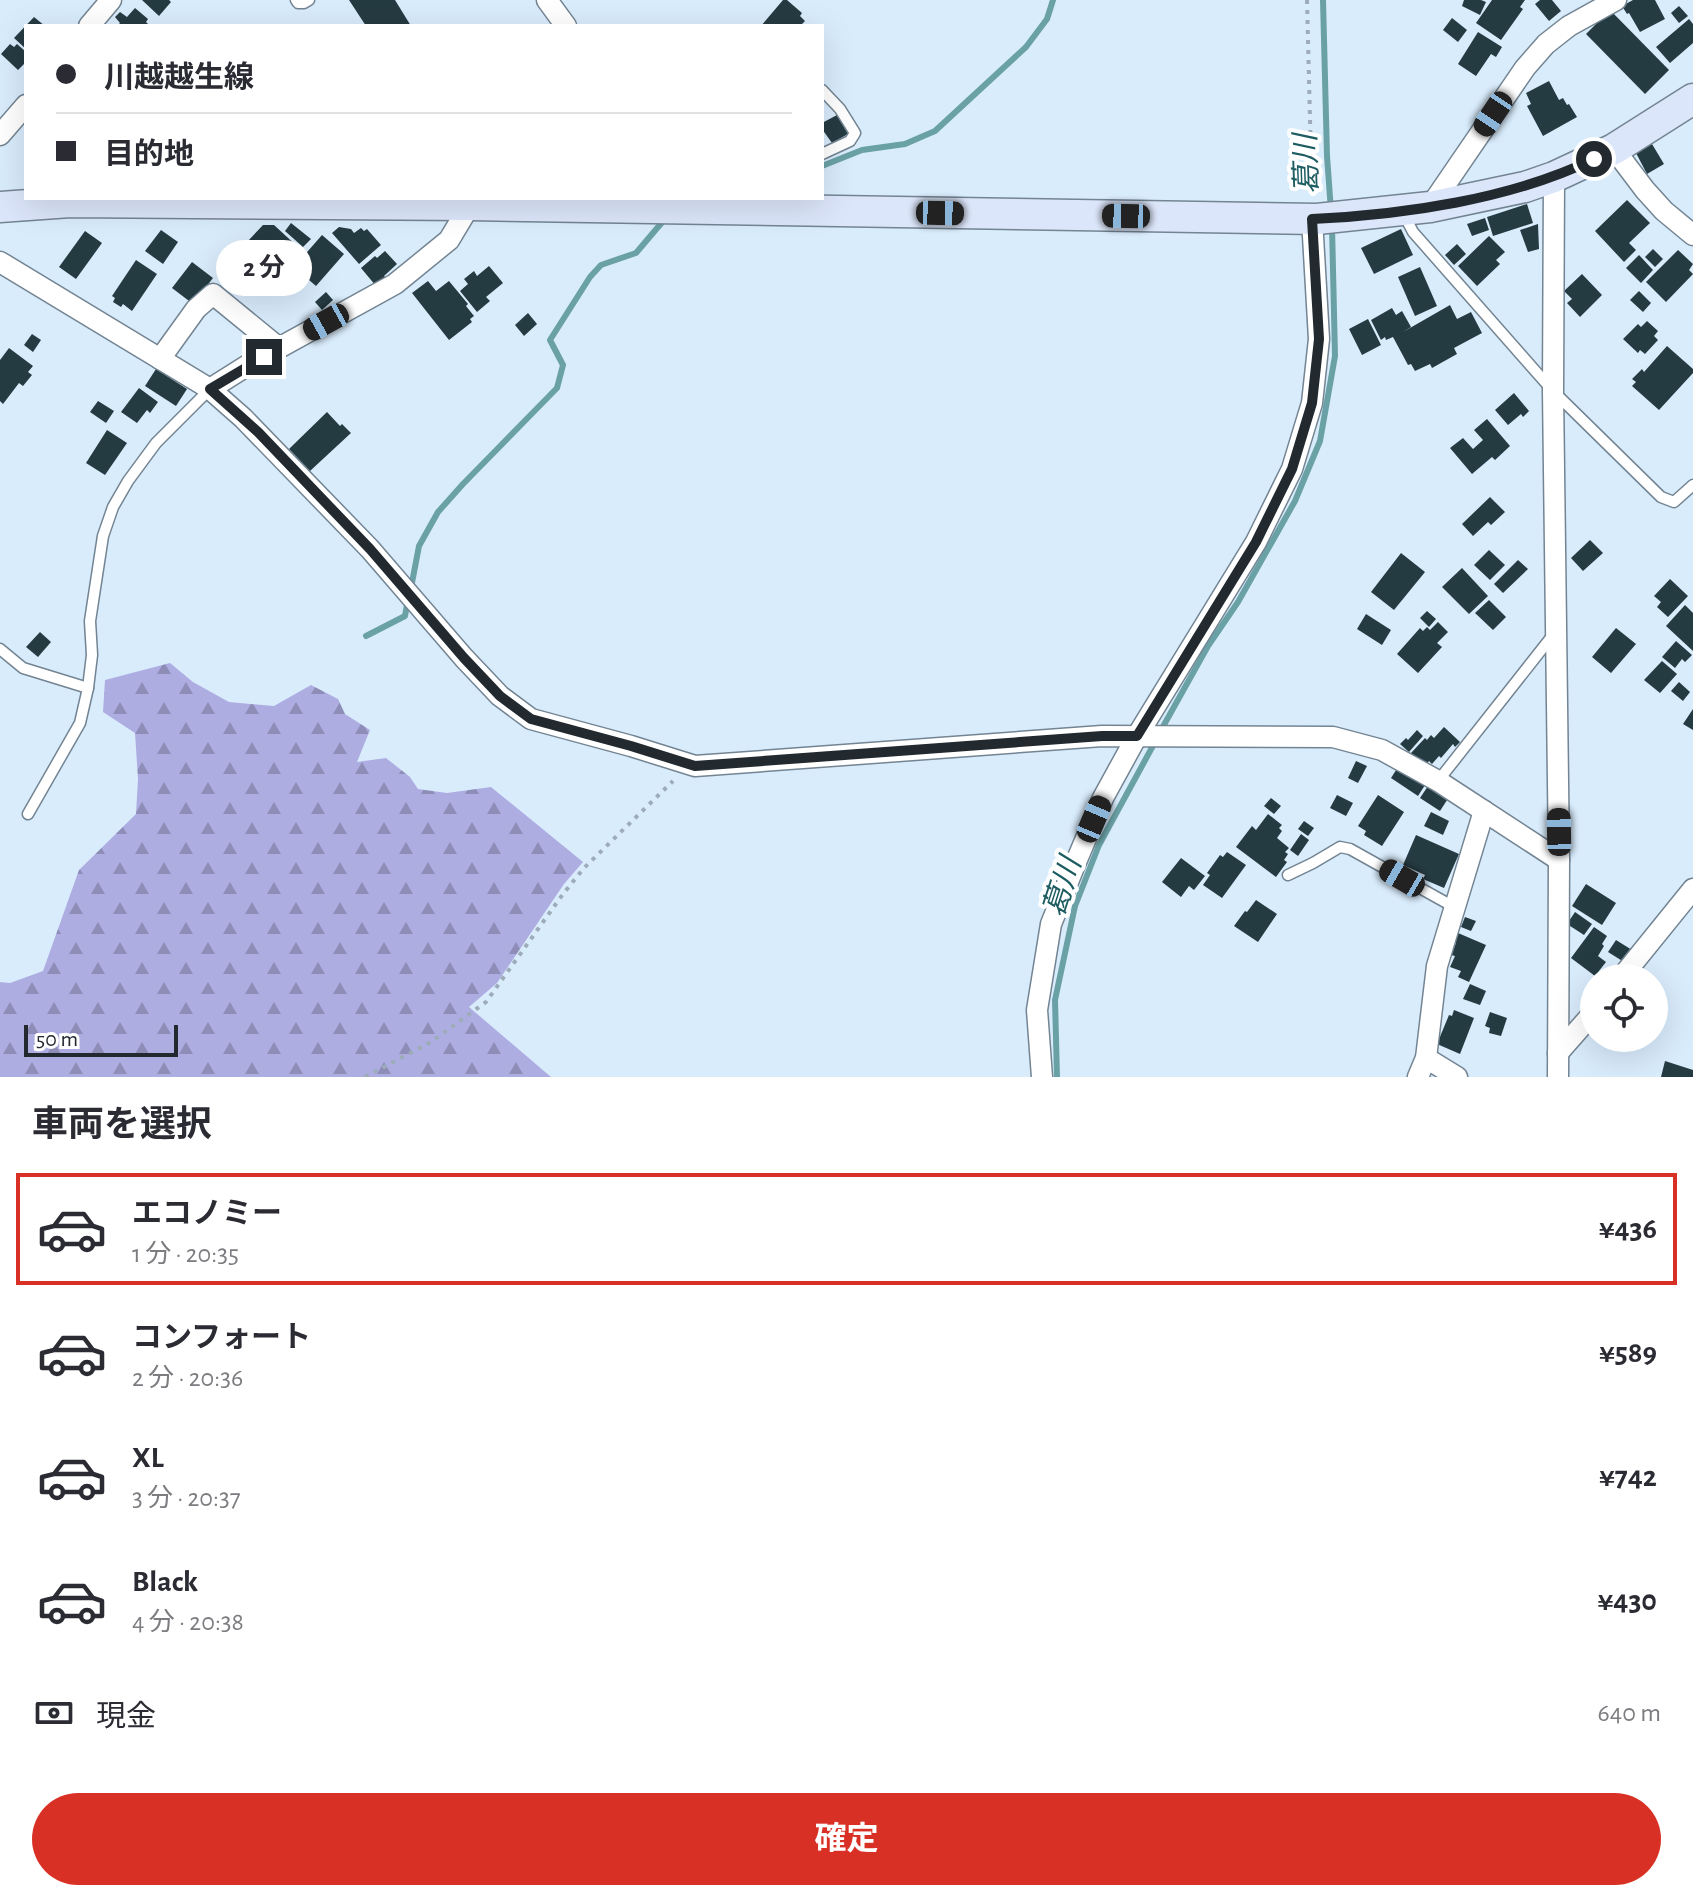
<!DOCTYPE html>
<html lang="ja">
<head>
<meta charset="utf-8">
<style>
  body { margin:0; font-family:"Alegreya Sans","Noto Sans JP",sans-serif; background:#f2f2f3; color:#2b2b33; height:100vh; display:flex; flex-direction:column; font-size:30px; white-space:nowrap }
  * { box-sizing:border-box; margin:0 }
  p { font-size:26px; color:#7c7c81 }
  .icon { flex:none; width:44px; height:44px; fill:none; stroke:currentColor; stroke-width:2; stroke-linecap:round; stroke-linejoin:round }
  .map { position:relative; height:1077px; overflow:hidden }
  .details { display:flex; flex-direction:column; background:#fff; flex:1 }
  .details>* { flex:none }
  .banner { position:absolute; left:24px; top:24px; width:800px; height:176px; border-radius:0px; box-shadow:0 8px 32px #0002; display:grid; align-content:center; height:176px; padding:0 32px; background:#fff }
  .controls { position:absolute; left:1580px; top:964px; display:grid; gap:16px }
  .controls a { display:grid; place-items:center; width:88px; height:88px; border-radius:50%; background:#fff; box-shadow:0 8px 32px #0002; font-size:40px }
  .scale { position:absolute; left:24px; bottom:20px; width:154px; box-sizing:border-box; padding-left:8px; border:4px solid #22292f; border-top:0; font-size:22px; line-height:28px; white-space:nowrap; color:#22292f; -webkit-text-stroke:6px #fff; paint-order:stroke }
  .end { position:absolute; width:36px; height:36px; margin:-18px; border:10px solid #22292f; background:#fff; box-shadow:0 0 0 4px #fff }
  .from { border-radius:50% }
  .bubble { position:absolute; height:56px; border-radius:28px; background:#fff; box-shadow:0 8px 32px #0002; font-size:26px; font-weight:700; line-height:56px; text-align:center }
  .car { position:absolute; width:24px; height:48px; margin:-24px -12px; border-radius:10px; box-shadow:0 0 6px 2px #0007; background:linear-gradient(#222 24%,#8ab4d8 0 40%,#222 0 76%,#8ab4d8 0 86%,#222 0) }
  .banner b { display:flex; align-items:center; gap:28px; height:76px; font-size:30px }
  .banner b+b { border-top:2px solid #e1e1e2 }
  .banner i { width:20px; height:20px; background:#2b2b33 }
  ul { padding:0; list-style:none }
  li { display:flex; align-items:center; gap:24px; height:112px; margin:0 16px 12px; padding:0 16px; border:4px solid transparent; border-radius:0px }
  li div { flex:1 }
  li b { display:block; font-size:30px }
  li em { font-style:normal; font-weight:700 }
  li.active { border-color:#d93025 }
  li>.icon { width:72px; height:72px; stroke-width:1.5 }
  h2 { padding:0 32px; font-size:36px; line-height:96px }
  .pay { display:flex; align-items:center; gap:20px; height:88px; padding:0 32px; font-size:30px }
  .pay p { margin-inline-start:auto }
  .action { display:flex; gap:16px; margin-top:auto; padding:16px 32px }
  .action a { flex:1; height:92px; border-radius:48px; background:#d93025; color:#fff; font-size:32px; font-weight:700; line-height:92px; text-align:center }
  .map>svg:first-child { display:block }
  .forest { fill:url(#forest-firs) }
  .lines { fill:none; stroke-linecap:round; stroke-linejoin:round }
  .stream { stroke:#6aa1a6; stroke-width:6 }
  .building { fill:#253b42 }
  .lane-casing { stroke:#738492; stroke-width:13 }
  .street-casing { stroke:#738492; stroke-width:23 }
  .secondary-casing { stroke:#738492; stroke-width:33 }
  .path { stroke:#9dacb8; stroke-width:4; stroke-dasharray:4 6; stroke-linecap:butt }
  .lane { stroke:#fff; stroke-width:10 }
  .street { stroke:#fff; stroke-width:20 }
  .secondary { stroke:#dce6fa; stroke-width:30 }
  .route { stroke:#22292f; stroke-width:10 }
  .labels { text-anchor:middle; stroke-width:8; stroke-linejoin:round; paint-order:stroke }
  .water-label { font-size:30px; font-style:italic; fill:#1d5c61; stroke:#fff }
</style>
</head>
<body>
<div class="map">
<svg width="1693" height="1077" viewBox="0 0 1693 1077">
  <defs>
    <pattern id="forest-firs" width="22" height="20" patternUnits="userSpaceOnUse" patternTransform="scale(2)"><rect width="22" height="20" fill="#aeade2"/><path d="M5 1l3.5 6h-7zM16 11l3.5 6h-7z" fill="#8d8db8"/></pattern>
  </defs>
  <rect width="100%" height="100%" fill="#d9ecfc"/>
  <path class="forest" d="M170 663 193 682 229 702 274 706 311 685 338 699 345 714 370 730 357 762 386 758 410 777 418 789 447 793 491 787 583 862 564 884 497 983 469 1007 551 1077H0V982L10 983 43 971 79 870 136 814 138 779 135 733 103 712 105 680Z"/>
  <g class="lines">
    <g class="stream">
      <path d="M1323 0 1327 156 1331 211"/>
      <path d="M822 166 862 150 905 144 935 131 1026 47 1047 19 1053 0"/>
      <path d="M411 588 419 546 438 512 463 484 557 388 563 365 550 340 590 277 601 265 636 253 664 220"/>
      <path d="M366 636 405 616 408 599"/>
      <path d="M1160 732 1208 646 1238 602 1295 501 1320 441 1335 356 1332 226"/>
      <path d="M1057 1077 1055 1000 1075 906 1099 845 1155 742"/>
    </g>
  </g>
  <g class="building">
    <path d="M142 0H169L171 2 159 16Z"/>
    <path d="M349 0H395L411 26H366Z"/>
    <path d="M783 0H787L802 13 800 16 805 21 800 26H761Z"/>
    <path d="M1464 0H1481L1486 2 1480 15 1462 6Z"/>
    <path d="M1492 0H1525L1520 7 1523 9 1501 40 1476 23Z"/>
    <path d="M1540 0H1552L1561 11 1549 21 1535 4Z"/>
    <path d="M1633 0H1655L1665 19 1640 32 1629 13 1627 14 1622 6Z"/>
    <path d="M1679 6 1688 16 1679 23 1671 13Z"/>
    <path d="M135 8 148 19 146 22 150 26H117L120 23 115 17 120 12 127 17Z"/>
    <path d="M1610 10 1669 70 1645 94 1586 34Z"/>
    <path d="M34 17 45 26H26V49L14 38Z"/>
    <path d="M1452 18 1467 30 1458 42 1443 30Z"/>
    <path d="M1689 19 1693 24V43L1670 63 1656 47Z"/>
    <path d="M1478 32 1502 47 1496 57 1491 54 1476 76 1458 64Z"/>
    <path d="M10 44 14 47 17 44 26 52V62L18 70 1 54Z"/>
    <path d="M1549 81 1559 100 1563 98 1567 105 1569 104 1577 117 1543 136 1527 106 1531 104 1526 93Z"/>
    <path d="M837 115 848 134 832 143 822 129V123Z"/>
    <path d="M1652 144 1664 164 1647 174 1636 153Z"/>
    <path d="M1627 200 1650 223 1629 243 1636 250 1624 262 1595 231Z"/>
    <path d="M1527 204 1533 223 1493 236 1487 217Z"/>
    <path d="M1485 218 1489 230 1472 236 1467 224Z"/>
    <path d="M291 223 311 239 303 247 285 231Z"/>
    <path d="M1538 224 1539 249 1528 252 1520 230Z"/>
    <path d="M263 225H274L299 248 296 252 299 255 284 272 248 241Z"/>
    <path d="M339 227 351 229 354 233 361 228 364 231 367 229 381 245 359 264 332 233Z"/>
    <path d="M1401 229 1413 255 1374 274 1361 248Z"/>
    <path d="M161 230 178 242 163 264 145 251Z"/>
    <path d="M85 231 102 243 76 279 59 267Z"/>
    <path d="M322 235 344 254 316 286 294 267Z"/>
    <path d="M1489 236 1505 252 1496 260 1500 264 1477 286 1458 266Z"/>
    <path d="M1457 244 1466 254 1454 265 1445 255Z"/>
    <path d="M1653 249 1663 259 1655 267 1645 257Z"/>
    <path d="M1678 250 1693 264 1689 270 1693 274 1666 302 1646 282Z"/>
    <path d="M385 251 397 264 384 276 386 278 376 286 361 268 375 256 377 258Z"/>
    <path d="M1639 255 1653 270 1641 283 1626 268Z"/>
    <path d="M136 260 157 274 132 311 123 304 121 307 113 302 115 298 112 296Z"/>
    <path d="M192 262 213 278 193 304 172 288Z"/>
    <path d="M489 266 503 283 486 297 490 301 477 312 460 291 468 284 464 279 474 271 477 276Z"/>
    <path d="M1420 267 1437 306 1415 316 1398 277Z"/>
    <path d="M1582 274 1602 295 1580 317 1567 303 1572 299 1564 291Z"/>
    <path d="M428 281 436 291 449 281 468 304 466 306 474 316 470 319 472 322 449 340 412 293Z"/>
    <path d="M1639 291 1651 303 1643 312 1630 300Z"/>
    <path d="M326 292 333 300 322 310 315 302Z"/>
    <path d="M1450 305 1457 319 1471 312 1482 333 1454 348 1457 354 1432 368 1430 364 1415 371 1411 364 1408 365 1393 337 1386 340 1385 337 1381 340 1371 320 1392 308 1396 315 1402 311 1411 327 1403 332Z"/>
    <path d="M528 313 537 324 524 336 515 325Z"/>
    <path d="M1368 319 1381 345 1362 355 1349 329Z"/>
    <path d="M1647 321 1658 331 1654 336 1658 340 1645 354 1640 350 1638 353 1623 339 1638 324 1641 327Z"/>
    <path d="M32 334 41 340 33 352 24 345Z"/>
    <path d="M1667 346 1693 369V373L1659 410 1632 386 1636 382 1632 379 1642 369 1644 372Z"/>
    <path d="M9 348 33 366 28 372 32 375 23 386 19 383 3 404 0 401V360Z"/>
    <path d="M156 369 187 389 176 406 145 386Z"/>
    <path d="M139 388 158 402 150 413 147 410 137 423 121 412Z"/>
    <path d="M1514 393 1529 411 1523 417 1521 414 1508 425 1495 410Z"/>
    <path d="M98 401 114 411 106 423 90 412Z"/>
    <path d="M327 412 340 426 342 424 351 433 310 471 289 449Z"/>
    <path d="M1487 419 1510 446 1495 460 1492 457 1472 474 1450 448 1463 438 1473 449 1483 440 1474 430Z"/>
    <path d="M107 430 127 443 105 475 86 463Z"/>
    <path d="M1490 497 1505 512 1491 525 1488 522 1473 536 1462 524Z"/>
    <path d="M1590 540 1603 553 1583 571 1571 558Z"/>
    <path d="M1489 550 1505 565 1490 580 1474 565Z"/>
    <path d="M1401 553 1425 572 1394 610 1371 592Z"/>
    <path d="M1518 560 1528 569 1503 593 1494 584Z"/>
    <path d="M1462 568 1488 596 1469 614 1442 587Z"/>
    <path d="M1670 579 1688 596 1668 617 1657 607 1661 602 1654 596Z"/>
    <path d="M1489 600 1506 617 1493 630 1475 613Z"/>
    <path d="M1685 605 1693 613V651L1666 626Z"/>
    <path d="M1427 611 1436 619 1429 627 1420 618Z"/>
    <path d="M1366 614 1391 630 1382 645 1357 629Z"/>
    <path d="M1438 622 1448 632 1437 643 1442 647 1418 673 1397 654 1420 628 1423 631 1427 627 1430 630Z"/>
    <path d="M1616 628 1636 644 1611 673 1592 657Z"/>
    <path d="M40 632 51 642 38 657 26 647Z"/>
    <path d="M1676 641 1692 655 1685 662 1682 659 1675 668 1662 657Z"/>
    <path d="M1662 661 1677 674 1660 693 1644 680Z"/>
    <path d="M1679 682 1690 692 1683 701 1671 691Z"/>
    <path d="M1693 709V730L1683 724Z"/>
    <path d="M1444 727 1460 742 1455 747 1453 744 1441 758 1439 756 1432 764 1429 761 1425 766 1411 753 1425 738 1427 740 1431 735 1434 738Z"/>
    <path d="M1417 730 1423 736 1409 752 1400 744 1406 738 1408 740Z"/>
    <path d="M1356 761 1367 766 1358 783 1348 778Z"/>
    <path d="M1400 764 1427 782 1418 796 1391 778Z"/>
    <path d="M1430 783 1449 797 1440 811 1420 798Z"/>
    <path d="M1337 795 1353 803 1346 816 1330 808Z"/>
    <path d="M1378 795 1404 812 1382 846 1364 835 1366 831 1358 826Z"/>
    <path d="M1271 798 1281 806 1274 814 1264 806Z"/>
    <path d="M1431 812 1449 821 1443 835 1424 826Z"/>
    <path d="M1268 814 1282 825 1279 828 1282 831 1277 838 1289 848 1285 852 1288 854 1284 860 1287 862 1276 877 1236 847 1252 826 1256 830Z"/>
    <path d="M1304 821 1314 828 1308 836 1298 829Z"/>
    <path d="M1301 834 1309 840 1298 856 1290 850Z"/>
    <path d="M1416 835 1459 854 1444 888 1423 879 1425 875 1403 865Z"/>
    <path d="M1227 852 1246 865 1222 898 1203 885 1210 875 1207 873 1220 855 1223 857Z"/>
    <path d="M1181 858 1205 876 1194 890 1189 886 1181 897 1162 882Z"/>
    <path d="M1586 884 1616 903 1602 925 1572 906Z"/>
    <path d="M1256 900 1277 914 1258 942 1234 926 1245 911 1247 912Z"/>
    <path d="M1575 912 1592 924 1584 935 1567 924Z"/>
    <path d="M1465 917 1476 921 1471 931 1461 927Z"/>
    <path d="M1594 927 1607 936 1602 944 1604 946 1598 956 1606 962 1595 976 1571 958Z"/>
    <path d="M1458 933 1486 945 1469 982 1458 977 1461 971 1450 967 1455 956 1451 955 1456 943 1454 942Z"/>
    <path d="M1616 940 1632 950 1624 962 1608 952Z"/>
    <path d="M1470 984 1486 991 1480 1005 1463 999Z"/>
    <path d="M1454 1010 1474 1018 1460 1054 1437 1044 1449 1015 1452 1016Z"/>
    <path d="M1490 1012 1507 1018 1501 1036 1489 1033 1490 1028 1485 1026Z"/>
    <path d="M1665 1061 1693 1070V1077H1661Z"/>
  </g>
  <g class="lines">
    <g class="lane-casing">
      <g id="lane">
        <path d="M296 0 298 3H304L309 0"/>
        <path d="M822 90 840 109 855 133 850 141 822 154"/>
        <path d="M1403 213 1413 232 1553 391 1661 497 1674 502 1693 485"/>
        <path d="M0 649 23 668 88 688 92 655 90 621 103 536 113 507 128 481 156 443 210 389"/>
        <path d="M1438 781 1553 635"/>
        <path d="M28 814 80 723 88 688"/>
        <path d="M1288 875 1313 863 1340 847 1350 849 1454 907"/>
      </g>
    </g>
    <g class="street-casing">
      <g id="street">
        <path d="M547 0 566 26"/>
        <path d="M89 26 111 0"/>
        <path d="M0 135 26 105"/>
        <path d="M1614 149 1645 190 1664 211 1693 235"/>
        <path d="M1554 177 1553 391 1559 860 1558 1077"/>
        <path d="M1430 207 1525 68 1546 44 1569 26 1616 0"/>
        <path d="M0 262 210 389 243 418 370 549 464 658 500 696 531 719 631 746 695 766 1102 736 1333 737 1382 750 1438 781 1559 860"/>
        <path d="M160 359 196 309 213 294 279 348"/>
        <path d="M210 389 248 365 395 284 449 240 470 205"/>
        <path d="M1621 978 1693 889"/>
        <path d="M1558 1053 1594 1012"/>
        <path d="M1426 1058 1457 1077"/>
        <path d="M1042 1077 1037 1010 1051 924 1076 862 1103 798 1137 736 1256 542 1292 469 1312 403 1319 339 1312 219"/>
        <path d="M1418 1077 1426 1058 1437 966 1484 811"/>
      </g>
    </g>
    <g class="secondary-casing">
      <path id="secondary" d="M0 207 70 202 470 205 1317 219 1430 207 1525 187 1554 177 1614 149 1693 99"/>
    </g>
    <g class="path">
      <path d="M1307 0 1312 197"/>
      <path d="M365 1077 431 1042 486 1002 563 894 584 868 673 781"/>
    </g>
    <use href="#lane" class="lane"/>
    <use href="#street" class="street"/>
    <use href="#secondary" class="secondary"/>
  </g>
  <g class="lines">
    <path class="route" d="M264 357 210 389 258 432 370 549 464 658 500 696 531 719 631 746 695 766 1102 736H1137L1256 542 1292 469 1312 403 1319 339 1312 219C1403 215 1512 199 1594 159"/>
  </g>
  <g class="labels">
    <g class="water-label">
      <text transform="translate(1306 164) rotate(-92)" y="10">葛川</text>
      <text transform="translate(1062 887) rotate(-72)" y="10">葛川</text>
    </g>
  </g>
</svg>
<div class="controls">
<a><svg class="icon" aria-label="locate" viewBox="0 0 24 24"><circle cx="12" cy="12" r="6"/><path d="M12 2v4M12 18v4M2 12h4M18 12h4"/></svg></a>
</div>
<div class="scale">50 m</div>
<i class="end from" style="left:1594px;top:159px"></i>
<i class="end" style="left:264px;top:357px"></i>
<div class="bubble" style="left:216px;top:240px;width:96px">2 分</div>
<i class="car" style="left:1493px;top:114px;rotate:214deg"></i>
<i class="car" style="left:940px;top:213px;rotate:91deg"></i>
<i class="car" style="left:1126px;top:216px;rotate:271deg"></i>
<i class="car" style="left:326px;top:322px;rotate:241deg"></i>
<i class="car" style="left:1094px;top:819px;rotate:23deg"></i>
<i class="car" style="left:1559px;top:832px;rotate:359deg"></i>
<i class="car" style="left:1402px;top:878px;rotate:300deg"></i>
<div class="banner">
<b><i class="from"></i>川越越生線</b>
<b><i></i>目的地</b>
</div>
</div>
<section class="details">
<h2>車両を選択</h2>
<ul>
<li class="active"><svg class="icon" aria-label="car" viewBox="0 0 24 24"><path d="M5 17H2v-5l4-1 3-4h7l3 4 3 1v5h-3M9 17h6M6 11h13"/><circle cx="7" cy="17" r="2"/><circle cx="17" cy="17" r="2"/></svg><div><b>エコノミー</b><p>1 分 · 20:35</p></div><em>¥436</em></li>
<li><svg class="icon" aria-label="car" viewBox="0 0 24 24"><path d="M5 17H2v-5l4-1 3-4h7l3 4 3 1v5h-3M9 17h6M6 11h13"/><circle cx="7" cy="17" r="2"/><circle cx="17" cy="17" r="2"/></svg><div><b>コンフォート</b><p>2 分 · 20:36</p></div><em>¥589</em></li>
<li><svg class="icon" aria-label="car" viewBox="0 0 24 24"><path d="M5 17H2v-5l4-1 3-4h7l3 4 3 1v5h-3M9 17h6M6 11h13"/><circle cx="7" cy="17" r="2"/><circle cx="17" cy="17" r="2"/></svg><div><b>XL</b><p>3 分 · 20:37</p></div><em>¥742</em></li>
<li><svg class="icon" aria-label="car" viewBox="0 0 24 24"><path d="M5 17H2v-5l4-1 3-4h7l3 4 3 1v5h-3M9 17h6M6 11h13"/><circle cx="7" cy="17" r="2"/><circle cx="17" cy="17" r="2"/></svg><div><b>Black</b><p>4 分 · 20:38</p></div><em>¥430</em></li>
</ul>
<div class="pay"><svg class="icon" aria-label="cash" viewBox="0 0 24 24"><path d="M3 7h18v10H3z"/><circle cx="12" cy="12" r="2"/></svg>現金<p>640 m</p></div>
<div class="action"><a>確定</a></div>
</section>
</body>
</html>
